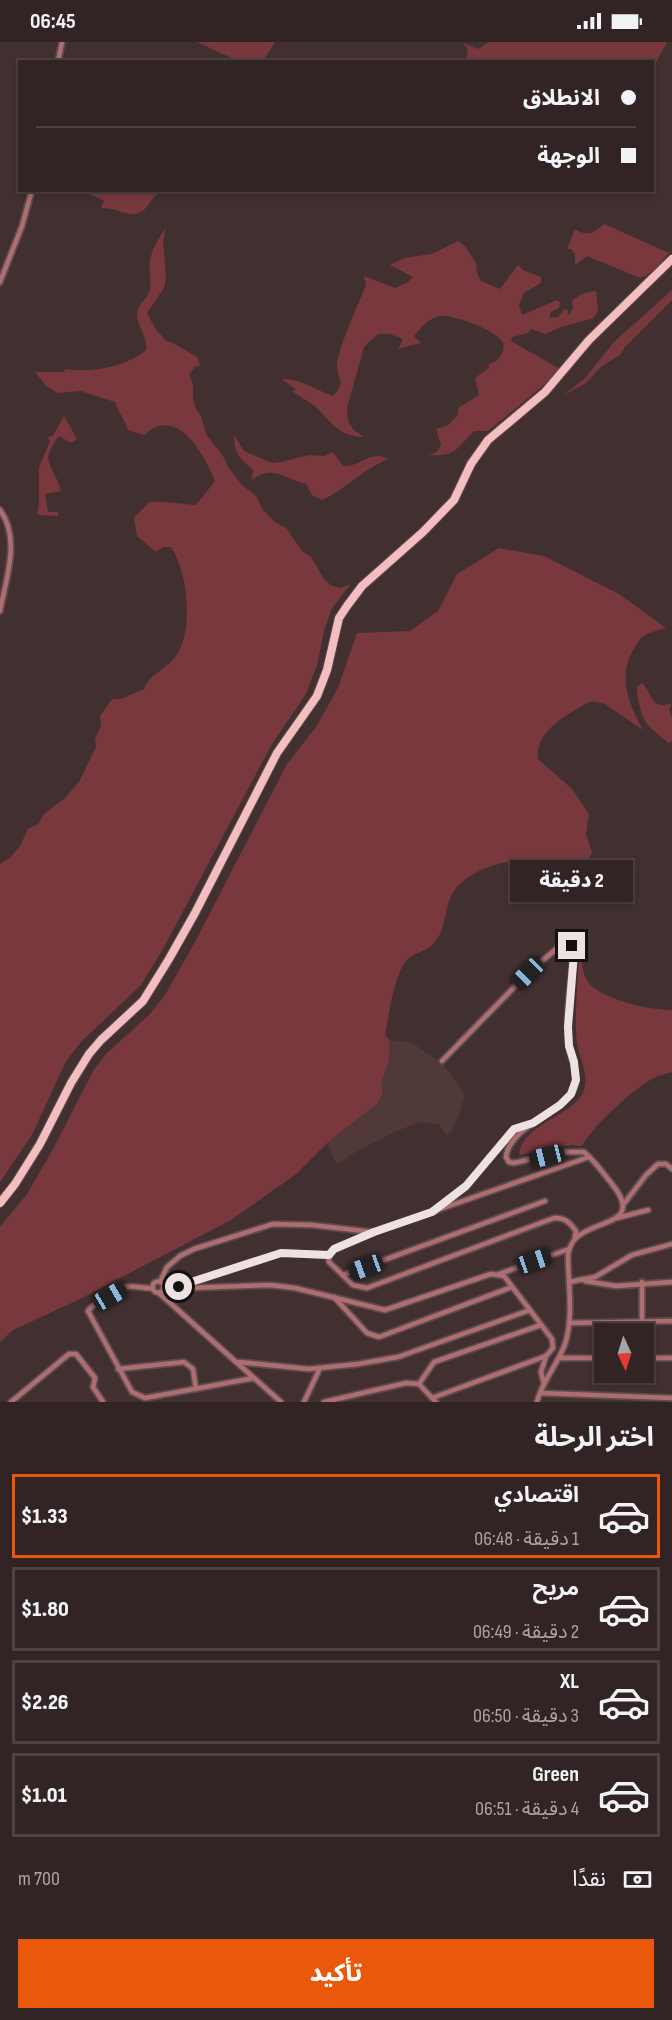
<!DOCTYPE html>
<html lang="ar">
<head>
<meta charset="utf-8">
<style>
  body { margin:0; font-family:"Sofia Sans Condensed","Noto Sans Arabic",sans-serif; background:#3a2c2d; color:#f1f3f6; direction:rtl; height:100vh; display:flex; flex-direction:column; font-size:22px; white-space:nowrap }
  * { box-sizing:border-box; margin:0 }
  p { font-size:20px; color:#a8a4a7 }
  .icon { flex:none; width:33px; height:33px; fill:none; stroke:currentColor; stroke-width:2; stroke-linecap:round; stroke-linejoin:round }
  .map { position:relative; height:1360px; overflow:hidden; direction:ltr }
  .sheet { display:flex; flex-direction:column; background:#322425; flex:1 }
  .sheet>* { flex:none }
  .hud { position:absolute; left:18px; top:18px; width:636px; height:132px; border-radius:0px; box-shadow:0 3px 9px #0003,0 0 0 2px #4d4142; direction:rtl; display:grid; align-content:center; height:132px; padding:0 18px; background:#322425 }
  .needle { width:39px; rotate:176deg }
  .fabs { position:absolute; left:594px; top:1281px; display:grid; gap:12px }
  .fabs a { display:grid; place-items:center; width:60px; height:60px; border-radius:0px; background:#322425; box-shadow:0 3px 9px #0003,0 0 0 2px #4d4142; font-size:30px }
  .end { position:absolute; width:27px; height:27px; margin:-14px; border:8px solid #ede1e1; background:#111; box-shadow:0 0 0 3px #111 }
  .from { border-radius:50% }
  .bubble { position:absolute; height:42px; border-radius:0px; background:#322425; box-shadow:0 3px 9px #0003,0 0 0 2px #4d4142; font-size:20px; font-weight:800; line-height:42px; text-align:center; direction:rtl }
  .car { position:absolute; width:18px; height:36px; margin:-18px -9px; border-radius:8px; box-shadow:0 0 4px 2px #0007; background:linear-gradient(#222 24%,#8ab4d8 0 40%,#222 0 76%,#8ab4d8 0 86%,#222 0) }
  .hud b { display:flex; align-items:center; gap:21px; height:57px; font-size:22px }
  .hud b+b { border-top:2px solid #4d4142 }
  .hud i { width:15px; height:15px; background:#f1f3f6 }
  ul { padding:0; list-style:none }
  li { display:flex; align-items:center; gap:18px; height:84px; margin:0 12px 9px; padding:0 6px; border:3px solid #4d4142; border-radius:0px }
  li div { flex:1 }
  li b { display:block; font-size:22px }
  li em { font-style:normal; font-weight:800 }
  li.selected { border-color:#ea580c }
  li>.icon { width:54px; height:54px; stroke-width:1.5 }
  h2 { padding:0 18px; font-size:27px; line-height:72px }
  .pay { display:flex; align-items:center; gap:15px; height:66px; padding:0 18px; font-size:22px }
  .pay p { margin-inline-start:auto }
  .cta { display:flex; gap:12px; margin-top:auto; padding:12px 18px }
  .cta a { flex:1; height:69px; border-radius:0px; background:#ea580c; color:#fff; font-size:24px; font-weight:800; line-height:69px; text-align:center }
  .status { display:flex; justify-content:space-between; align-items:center; height:42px; padding:0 30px; background:#322425; direction:ltr }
  .status svg { height:16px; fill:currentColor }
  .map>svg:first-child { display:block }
  .built { fill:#513839 }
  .green { fill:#78383e }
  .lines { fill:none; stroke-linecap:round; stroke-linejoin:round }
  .street-casing { stroke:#5d4c4d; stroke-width:8 }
  .primary-casing { stroke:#5d4c4d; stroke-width:10 }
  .street { stroke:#ae6d71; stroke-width:4.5 }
  .primary { stroke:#f4bec0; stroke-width:8 }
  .route { stroke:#ede1e1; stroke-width:8 }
</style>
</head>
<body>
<div class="status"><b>06:45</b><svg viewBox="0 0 49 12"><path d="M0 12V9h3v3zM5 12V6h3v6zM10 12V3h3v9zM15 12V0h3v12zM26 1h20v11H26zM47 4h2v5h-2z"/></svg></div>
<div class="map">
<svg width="672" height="1360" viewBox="0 0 672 1360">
  <rect width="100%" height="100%" fill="#423031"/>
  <path class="built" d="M389 998 412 1001 444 1023 465 1053 459 1073 451 1090 446 1093 439 1082 419 1080 392 1091 354 1111 337 1123 327 1101 377 1062 383 1051 381 1042 389 1019Z"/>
  <g class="green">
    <path d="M197 0H275L263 19H238Z"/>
    <path d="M489 0H667L653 26 652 20 466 19 468 8 463 1 478 7Z"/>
    <path d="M80 149H159C157 154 153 155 150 160 136 184 123 165 101 166L104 158Z"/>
    <path d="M604 182 669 211C661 220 652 233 640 236L587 214 575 223V212L571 207H567L575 187C586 195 595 191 604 182Z"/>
    <path d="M166 186 163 199 166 236 164 246 147 271 156 288 167 299 175 302 198 316 200 324 195 325 189 332 193 342V358L196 367 201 374 206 392 223 414 228 425 242 443 256 454 263 468 275 480 286 486 302 509 311 515 324 537 332 544 340 546 351 542 332 566 324 589 317 623 306 652 272 702 163 907 141 943 81 1000 66 1019 32 1093 0 1140V822L10 816 20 804 28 787 38 782 44 772 65 756 79 740 96 705 95 697 101 684 100 674 112 657H121L144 647C148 633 167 627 176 614 194 588 188 531 171 505H163L156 510 137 494 134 476 149 460C165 459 179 462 196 463L215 439C204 412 177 362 144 393L128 388C125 378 119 371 115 360L81 349 58 351 46 344 35 330H64L65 327C91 331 126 325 146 308 148 295 137 285 137 272 138 262 147 257 150 248 152 239 148 229 150 220 151 208 159 195 166 186Z"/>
    <path d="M458 199 465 204 476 221 477 231 481 239 500 247 518 223 523 228 541 235V241L524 251 519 263 522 273C534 268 545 263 557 258L560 260 559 266 551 270 549 276 558 275 565 267 568 268 569 274 573 266 572 259C579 252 587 250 596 249L598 268 594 276 561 285 545 292 531 287 528 291 512 295 511 299 560 327 550 338 488 389H474C457 406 456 415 429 413L437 410 441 403 436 387C446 385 452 381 458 372V366L479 353 475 336 489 326V322L498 318C501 313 505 308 503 301 499 289 452 272 440 274 427 277 422 285 414 294L421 301 398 307 403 297 390 292H378L364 305 347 366 348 379 354 388 364 395C341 394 335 385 320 369 313 361 301 356 292 349L296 348 282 337C300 336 316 348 333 354 347 339 337 339 337 324 337 308 359 261 366 243L364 234 395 246 407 241 413 235 390 223 404 216 432 212Z"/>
    <path d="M672 248V258L625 305 620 313 602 324 586 341 564 353 585 336 614 300Z"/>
    <path d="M64 374 77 397 71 401 59 394C38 422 53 420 61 449L45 452 48 470H58V474L37 473 39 464V425L50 400 48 395 53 394Z"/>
    <path d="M234 393 244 409 272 421 282 420 309 413 324 414 333 410 343 424C362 425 369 407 389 417 364 426 346 447 322 458L312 453 306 442C285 437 273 422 252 438L253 428C239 415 235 414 234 393Z"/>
    <path d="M499 506 544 514 619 552 666 586C659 588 650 590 644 594 640 596 638 601 635 605 617 632 628 662 643 688L605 662 591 659C568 672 535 688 538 717L572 747 589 772 586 792 592 811 587 819C568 824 570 822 552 819 520 815 481 820 458 844 442 860 449 887 433 902 427 909 416 910 409 916 394 929 389 974 385 993L389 998V1019L381 1042 383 1051 377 1062 327 1101 295 1133 231 1178 80 1257 13 1288 0 1300V1185L27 1152 52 1109 93 1029 106 1012 149 973 165 953 195 900 287 722 316 685 338 646 357 591 410 589 438 569 457 532Z"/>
    <path d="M642 641C653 652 650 669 672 661L669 668 672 675V699L669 701C645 682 642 681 637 649V645Z"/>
    <path d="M578 903C584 914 580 929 588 940 602 958 650 968 672 968V1030C666 1032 659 1033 654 1036 635 1045 591 1086 582 1104L571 1103 519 1113C522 1083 566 1076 581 1054 592 1037 579 1017 577 1000 573 968 580 935 578 903Z"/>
  </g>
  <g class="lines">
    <g class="street-casing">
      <g id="street">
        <path d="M58 20 62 0"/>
        <path d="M0 240 22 184 32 148"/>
        <path d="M0 468C21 496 6 537 0 569"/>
        <path d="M442 1019 528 931 562 902H568L572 904 574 911C571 941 565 974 569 1003 571 1020 582 1036 571 1052 556 1073 509 1086 506 1115L509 1120 514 1121 562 1110H584C595 1119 603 1131 612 1142 645 1183 595 1177 576 1196 571 1201 569 1207 568 1213 568 1241 574 1275 565 1302 558 1322 542 1339 537 1360"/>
        <path d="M623 1163 646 1133 658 1122H666L672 1127"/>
        <path d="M434 1169 466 1144 514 1087 530 1082"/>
        <path d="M617 1176 648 1168"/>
        <path d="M575 1195 576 1189C570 1181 565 1175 554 1176L367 1246 353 1243 329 1220V1213L334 1207 374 1190 589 1115"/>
        <path d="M499 1232 569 1207"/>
        <path d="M343 1233 545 1159"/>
        <path d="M585 1239 616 1244 672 1240"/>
        <circle cx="158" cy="1245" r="5.5"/>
        <path d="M160 1240 167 1225 180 1214 194 1207 273 1182 312 1183 372 1190"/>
        <path d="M569 1240 595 1235 632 1213 672 1202"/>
        <path d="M642 1240V1280"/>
        <path d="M181 1244 281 1211 329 1213"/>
        <path d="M153 1246C144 1247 135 1243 127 1245 117 1247 94 1261 88 1269L132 1350 145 1356 254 1336 159 1251"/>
        <path d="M163 1247 270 1243 295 1246 385 1268 491 1232 504 1234 552 1297 553 1306 546 1314 432 1356"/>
        <path d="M334 1255 367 1291 379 1295 512 1245"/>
        <path d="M569 1281 672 1279"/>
        <path d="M559 1316H604"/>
        <path d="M644 1316H672"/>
        <path d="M239 1320 309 1327 358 1322 398 1315 530 1268"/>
        <path d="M118 1327 184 1320 193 1327 196 1347"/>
        <path d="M254 1336 281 1360"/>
        <path d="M419 1342 434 1320 541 1283"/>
        <path d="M544 1342 541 1330 546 1314"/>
        <path d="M540 1351 672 1356"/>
        <path d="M11 1360 69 1312H76L95 1336 93 1345 103 1360"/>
        <path d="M304 1360 320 1326"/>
        <path d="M324 1360 406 1341 419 1342 436 1360"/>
      </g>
    </g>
    <g class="primary-casing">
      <path id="primary" d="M0 1161 15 1142 40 1102 71 1041 89 1012 101 998 143 959 169 917 195 871 277 711 317 654 327 628 339 576 347 564 362 544 423 490 454 458 471 422 488 398 545 350 589 298 672 217"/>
    </g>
    <use href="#street" class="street"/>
    <use href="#primary" class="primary"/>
  </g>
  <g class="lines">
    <path class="route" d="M179 1245 188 1241 281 1211 329 1213 334 1207 374 1190 432 1170 466 1144 514 1087 533 1081 560 1063 571 1052 576 1038 574 1020 569 1004 568 985 574 911 572 904"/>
  </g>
</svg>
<div class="fabs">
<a><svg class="needle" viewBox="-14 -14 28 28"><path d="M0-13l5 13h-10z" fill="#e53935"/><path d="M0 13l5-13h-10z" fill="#a8a4a7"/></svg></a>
</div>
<i class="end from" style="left:179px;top:1245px"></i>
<i class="end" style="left:572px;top:904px"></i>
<div class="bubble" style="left:510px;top:818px;width:123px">2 دقيقة</div>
<i class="car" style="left:528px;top:931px;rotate:225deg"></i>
<i class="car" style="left:547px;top:1114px;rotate:256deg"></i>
<i class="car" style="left:534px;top:1219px;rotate:71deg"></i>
<i class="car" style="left:366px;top:1225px;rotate:250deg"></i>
<i class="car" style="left:110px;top:1254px;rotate:60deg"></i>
<div class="hud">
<b><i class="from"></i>الانطلاق</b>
<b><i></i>الوجهة</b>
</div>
</div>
<section class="sheet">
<h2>اختر الرحلة</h2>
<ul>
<li class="selected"><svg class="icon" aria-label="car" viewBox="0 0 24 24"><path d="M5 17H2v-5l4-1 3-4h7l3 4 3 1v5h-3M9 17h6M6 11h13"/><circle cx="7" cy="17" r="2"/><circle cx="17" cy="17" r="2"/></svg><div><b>اقتصادي</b><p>1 دقيقة · 06:48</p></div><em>$1.33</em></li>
<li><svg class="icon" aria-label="car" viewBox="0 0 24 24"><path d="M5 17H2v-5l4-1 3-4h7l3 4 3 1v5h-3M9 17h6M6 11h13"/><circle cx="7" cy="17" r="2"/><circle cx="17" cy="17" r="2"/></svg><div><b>مريح</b><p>2 دقيقة · 06:49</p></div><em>$1.80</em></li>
<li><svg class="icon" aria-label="car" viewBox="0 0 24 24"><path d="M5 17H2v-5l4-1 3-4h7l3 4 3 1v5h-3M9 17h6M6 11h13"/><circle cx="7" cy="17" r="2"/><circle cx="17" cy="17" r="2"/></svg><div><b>XL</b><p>3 دقيقة · 06:50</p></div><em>$2.26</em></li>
<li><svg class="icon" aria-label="car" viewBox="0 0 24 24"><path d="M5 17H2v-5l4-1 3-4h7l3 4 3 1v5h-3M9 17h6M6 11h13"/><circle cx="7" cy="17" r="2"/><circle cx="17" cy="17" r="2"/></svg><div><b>Green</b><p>4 دقيقة · 06:51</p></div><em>$1.01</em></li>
</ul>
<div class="pay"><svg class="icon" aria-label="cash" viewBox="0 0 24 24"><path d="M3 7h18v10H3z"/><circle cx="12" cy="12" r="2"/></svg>نقدًا<p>700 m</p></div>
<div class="cta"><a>تأكيد</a></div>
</section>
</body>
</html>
